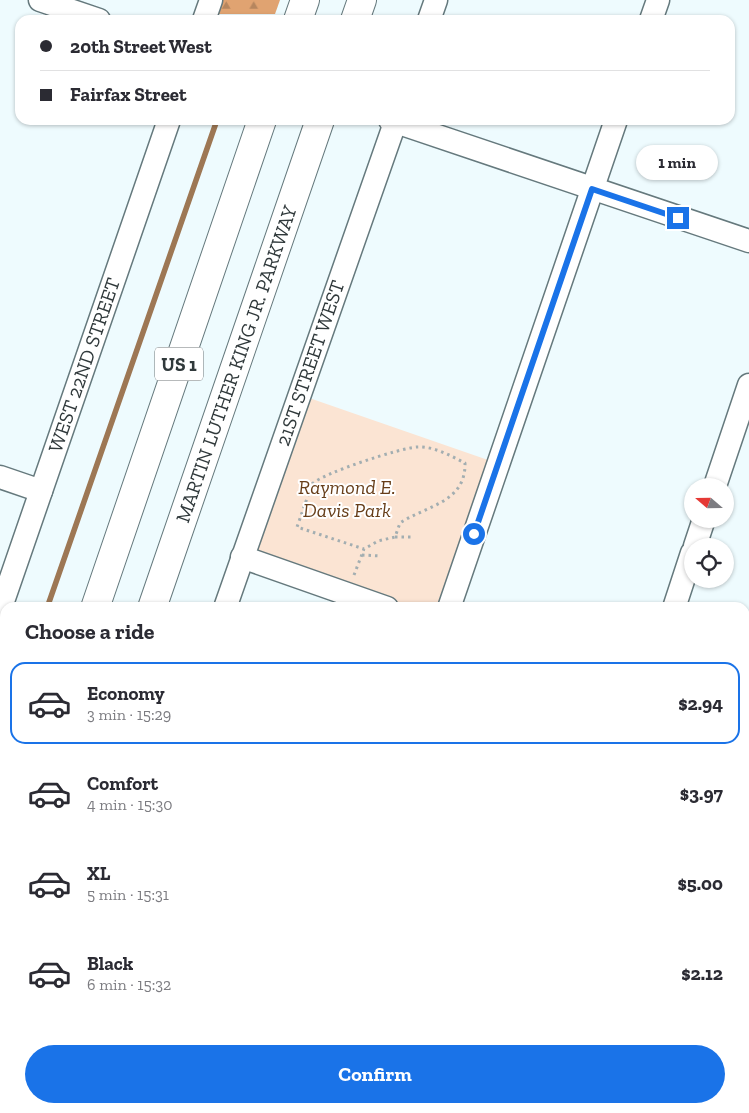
<!DOCTYPE html>
<html lang="en">
<head>
<meta charset="utf-8">
<style>
  body { margin:0; font-family:"Zilla Slab",serif; background:#f7f7f7; color:#2b2b33; height:100vh; display:flex; flex-direction:column; font-size:19px; white-space:nowrap }
  * { box-sizing:border-box; margin:0 }
  p { font-size:16px; color:#7c7c81 }
  .icon { flex:none; width:28px; height:28px; fill:none; stroke:currentColor; stroke-width:2; stroke-linecap:round; stroke-linejoin:round }
  .map { position:relative; flex:1; overflow:hidden }
  .details { position:absolute; left:0px; top:602px; width:750px; height:511px; display:flex; flex-direction:column; background:#fff; border-radius:15px 15px 0 0; box-shadow:0 1px 4px #0004 }
  .details>* { flex:none }
  .banner { position:absolute; left:15px; top:15px; width:720px; height:110px; border-radius:15px; box-shadow:0 1px 4px #0004; display:grid; align-content:center; height:110px; padding:0 25px; background:#fff }
  .needle { width:32px; rotate:290deg }
  .controls { position:absolute; left:684px; top:478px; display:grid; gap:10px }
  .controls a { display:grid; place-items:center; width:50px; height:50px; border-radius:50%; background:#fff; box-shadow:0 1px 4px #0004; font-size:25px }
  .end { position:absolute; width:22px; height:22px; margin:-11px; border:6px solid #1a73e8; background:#fff; box-shadow:0 0 0 2px #fff }
  .from { border-radius:50% }
  .bubble { position:absolute; height:35px; border-radius:18px; background:#fff; box-shadow:0 1px 4px #0004; font-size:16px; font-weight:800; line-height:35px; text-align:center }
  .banner b { display:flex; align-items:center; gap:18px; height:48px; font-size:19px }
  .banner b+b { border-top:1px solid #e1e1e2 }
  .banner i { width:12px; height:12px; background:#2b2b33 }
  ul { padding:0; list-style:none }
  li { display:flex; align-items:center; gap:15px; height:82px; margin:0 10px 8px; padding:0 15px; border:2px solid transparent; border-radius:15px }
  li div { flex:1 }
  li b { display:block; font-size:19px }
  li em { font-style:normal; font-weight:800 }
  li.selected { border-color:#1a73e8 }
  li>.icon { width:45px; height:45px; stroke-width:1.5 }
  h2 { padding:0 25px; font-size:22px; line-height:60px }
  .primary-button { display:flex; gap:10px; margin-top:auto; padding:10px 25px }
  .primary-button a { flex:1; height:58px; border-radius:30px; background:#1a73e8; color:#fff; font-size:20px; font-weight:800; line-height:58px; text-align:center }
  .map>svg:first-child { display:block }
  .forest { fill:url(#forest-firs) }
  .park { fill:#fbe4d3 }
  .lines { fill:none; stroke-linecap:round; stroke-linejoin:round }
  .stream { stroke:#9d7754; stroke-width:5.5 }
  .minor-casing { stroke:#65797d; stroke-width:25 }
  .highway-casing { stroke:#65797d; stroke-width:30 }
  .path { stroke:#a3aeb1; stroke-width:3; stroke-dasharray:2.5 4; stroke-linecap:butt }
  .minor { stroke:#fff; stroke-width:22 }
  .highway { stroke:#fff; stroke-width:28 }
  .rail-casing { stroke:#6d777a; stroke-width:5.5 }
  .rail { stroke:#fff; stroke-width:4; stroke-dasharray:11; stroke-linecap:butt }
  .route { stroke:#1a73e8; stroke-width:6 }
  .labels { text-anchor:middle; stroke-width:4; stroke-linejoin:round; paint-order:stroke }
  .shield { fill:#fff; stroke:#6e7476; stroke-width:1 }
  .shield-label { font-size:19px; font-weight:bold; fill:#30393b }
  .street-label { font-size:20px; fill:#30393b; stroke:#fff }
  .park-label { font-size:20px; font-style:italic; fill:#673e19; stroke:#fff }
</style>
</head>
<body>
<div class="map">
<svg width="749" height="1113" viewBox="0 0 749 1113">
  <defs>
    <pattern id="forest-firs" width="22" height="20" patternUnits="userSpaceOnUse" patternTransform="scale(1.25)"><rect width="22" height="20" fill="#e0a371"/><path d="M5 1l3.5 6h-7zM16 11l3.5 6h-7z" fill="#b6865e"/></pattern>
  </defs>
  <rect width="100%" height="100%" fill="#eefbfe"/>
  <path class="forest" d="M223 0H280L275 14H218Z"/>
  <path class="park" d="M292 392 488 460 439 607H408L235 547Z"/>
  <g class="lines">
    <g class="stream">
      <path d="M47 608 217 120"/>
      <path d="M0 742 5 728"/>
    </g>
    <g class="minor-casing">
      <g id="minor">
        <path d="M40 0 99 20"/>
        <path d="M204 20 211 0"/>
        <path d="M429 20 436 0"/>
        <path d="M651 20 658 0"/>
        <path d="M390 120 749 241"/>
        <path d="M0 477 41 491"/>
        <path d="M715 486 749 385"/>
        <path d="M695 546 704 519"/>
        <path d="M242 557 387 608"/>
        <path d="M225 608 396 120"/>
        <path d="M449 608 616 120"/>
        <path d="M674 608 692 553"/>
        <path d="M0 610 169 120"/>
        <path d="M410 1109 422 1113"/>
        <path d="M51 1113 52 1109"/>
        <path d="M274 1113 276 1109"/>
        <path d="M478 1113 480 1109"/>
      </g>
    </g>
    <g class="highway-casing">
      <g id="highway">
        <path d="M298 20 305 0"/>
        <path d="M355 20 362 0"/>
        <path d="M95 608 262 120"/>
        <path d="M152 608 320 120"/>
        <path d="M0 886 5 872"/>
        <path d="M0 1049 5 1034"/>
      </g>
    </g>
    <g class="path">
      <path d="M395 537H412"/>
      <path d="M362 555 380 556"/>
      <path d="M354 575 364 549 378 541 395 537 400 523C425 506 466 503 465 463 451 456 434 446 417 447 400 448 323 473 312 484L297 527 364 549"/>
    </g>
    <use href="#minor" class="minor"/>
    <use href="#highway" class="highway"/>
    <g class="rail-casing">
      <g id="rail">
        <path d="M745 641 749 633"/>
        <path d="M524 1113 526 1109"/>
      </g>
    </g>
    <use href="#rail" class="rail"/>
  </g>
  <g class="lines">
    <path class="route" d="M474 534 592 189 678 218"/>
  </g>
  <g class="labels">
    <rect class="shield" x="155" y="347.5" width="48" height="33" rx="4"/>
    <g class="shield-label">
      <text x="179" y="371">US 1</text>
    </g>
    <g class="street-label">
      <text transform="translate(310 363) rotate(-71)" y="7">21ST STREET WEST</text>
      <text transform="translate(236 364) rotate(-71)" y="7">MARTIN LUTHER KING JR. PARKWAY</text>
      <text transform="translate(84 365) rotate(-71)" y="7">WEST 22ND STREET</text>
    </g>
    <g class="park-label">
      <text x="347" y="494">Raymond E.<tspan x="347" dy="23">Davis Park</tspan></text>
    </g>
  </g>
</svg>
<div class="controls">
<a><svg class="needle" viewBox="-14 -14 28 28"><path d="M0-13l5 13h-10z" fill="#e53935"/><path d="M0 13l5-13h-10z" fill="#7c7c81"/></svg></a>
<a><svg class="icon" aria-label="locate" viewBox="0 0 24 24"><circle cx="12" cy="12" r="6"/><path d="M12 2v4M12 18v4M2 12h4M18 12h4"/></svg></a>
</div>
<i class="end from" style="left:474px;top:534px"></i>
<i class="end" style="left:678px;top:218px"></i>
<div class="bubble" style="left:636px;top:145px;width:82px">1 min</div>
<div class="banner">
<b><i class="from"></i>20th Street West</b>
<b><i></i>Fairfax Street</b>
</div>
<section class="details">
<h2>Choose a ride</h2>
<ul>
<li class="selected"><svg class="icon" aria-label="car" viewBox="0 0 24 24"><path d="M5 17H2v-5l4-1 3-4h7l3 4 3 1v5h-3M9 17h6M6 11h13"/><circle cx="7" cy="17" r="2"/><circle cx="17" cy="17" r="2"/></svg><div><b>Economy</b><p>3 min · 15:29</p></div><em>$2.94</em></li>
<li><svg class="icon" aria-label="car" viewBox="0 0 24 24"><path d="M5 17H2v-5l4-1 3-4h7l3 4 3 1v5h-3M9 17h6M6 11h13"/><circle cx="7" cy="17" r="2"/><circle cx="17" cy="17" r="2"/></svg><div><b>Comfort</b><p>4 min · 15:30</p></div><em>$3.97</em></li>
<li><svg class="icon" aria-label="car" viewBox="0 0 24 24"><path d="M5 17H2v-5l4-1 3-4h7l3 4 3 1v5h-3M9 17h6M6 11h13"/><circle cx="7" cy="17" r="2"/><circle cx="17" cy="17" r="2"/></svg><div><b>XL</b><p>5 min · 15:31</p></div><em>$5.00</em></li>
<li><svg class="icon" aria-label="car" viewBox="0 0 24 24"><path d="M5 17H2v-5l4-1 3-4h7l3 4 3 1v5h-3M9 17h6M6 11h13"/><circle cx="7" cy="17" r="2"/><circle cx="17" cy="17" r="2"/></svg><div><b>Black</b><p>6 min · 15:32</p></div><em>$2.12</em></li>
</ul>
<div class="primary-button"><a>Confirm</a></div>
</section>
</div>
</body>
</html>
